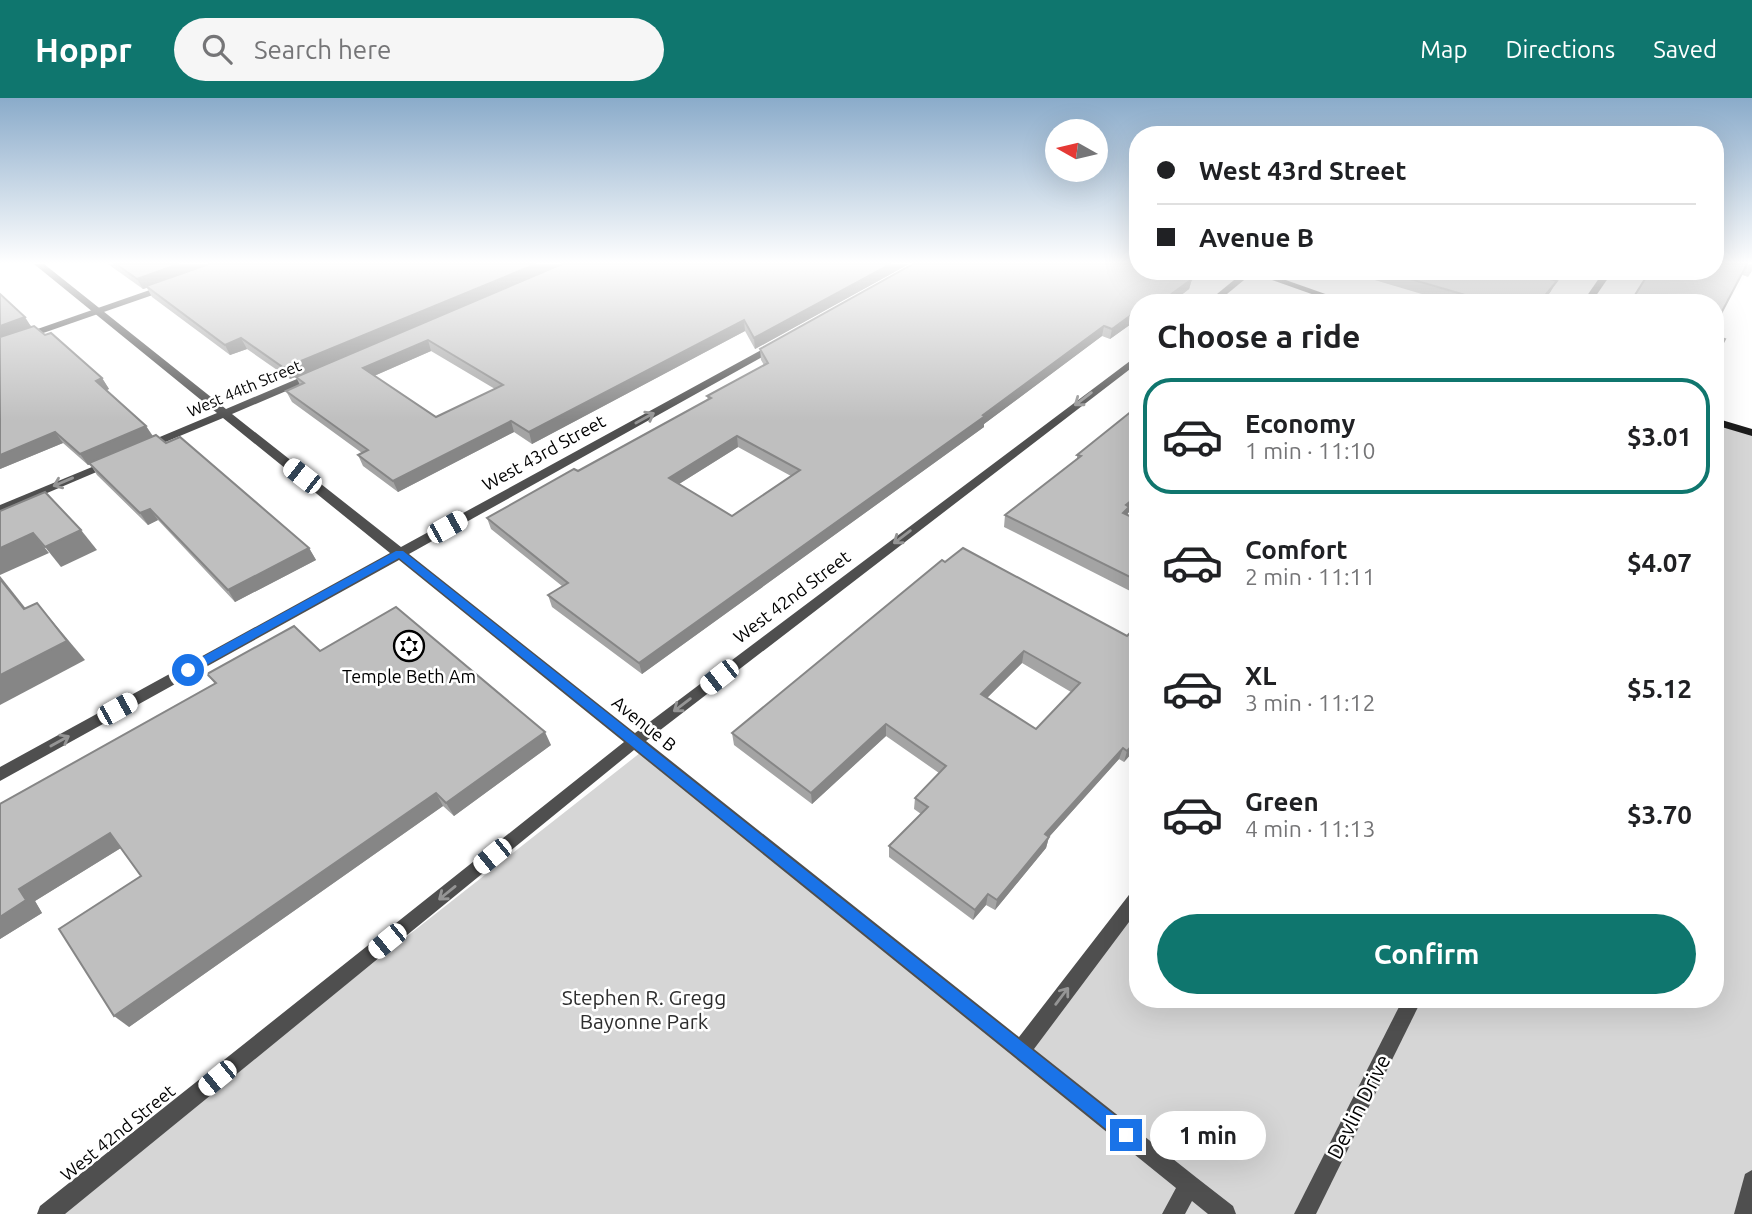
<!DOCTYPE html>
<html lang="en">
<head>
<meta charset="utf-8">
<style>
  body { margin:0; font-family:Ubuntu,sans-serif; background:#f6f6f6; color:#202124; height:100vh; display:flex; flex-direction:column; font-size:26px; white-space:nowrap }
  * { box-sizing:border-box; margin:0 }
  p { font-size:23px; color:#757577 }
  .icon { flex:none; width:38px; height:38px; fill:none; stroke:currentColor; stroke-width:2; stroke-linecap:round; stroke-linejoin:round }
  .map { position:relative; flex:1; overflow:hidden }
  .drawer { position:absolute; left:1129px; top:196px; width:595px; height:714px; display:flex; flex-direction:column; background:#fff; border-radius:28px; box-shadow:0 7px 28px #0002 }
  .drawer>* { flex:none }
  .guide { position:absolute; left:1129px; top:28px; width:595px; height:154px; border-radius:28px; box-shadow:0 7px 28px #0002; display:grid; align-content:center; height:154px; padding:0 28px; background:#fff }
  .needle { width:46px; rotate:278deg }
  .buttons { position:absolute; left:1045px; top:21px; display:grid; gap:14px }
  .buttons a { display:grid; place-items:center; width:63px; height:63px; border-radius:50%; background:#fff; box-shadow:0 7px 28px #0002; font-size:35px }
  .end { position:absolute; width:32px; height:32px; margin:-16px; border:9px solid #1a73e8; background:#fff; box-shadow:0 0 0 4px #fff }
  .from { border-radius:50% }
  .bubble { position:absolute; height:49px; border-radius:24px; background:#fff; box-shadow:0 7px 28px #0002; font-size:23px; font-weight:600; line-height:49px; text-align:center }
  .car { position:absolute; width:21px; height:42px; margin:-21px -10px; border-radius:9px; box-shadow:0 0 5px 2px #0007; background:linear-gradient(#fff 24%,#345 0 40%,#fff 0 76%,#345 0 86%,#fff 0) }
  .guide b { display:flex; align-items:center; gap:24px; height:66px; font-size:26px }
  .guide b+b { border-top:2px solid #e0e0e0 }
  .guide i { width:18px; height:18px; background:#202124 }
  ul { padding:0; list-style:none }
  li { display:flex; align-items:center; gap:21px; height:116px; margin:0 14px 10px; padding:0 14px; border:4px solid transparent; border-radius:28px }
  li div { flex:1 }
  li b { display:block; font-size:26px }
  li em { font-style:normal; font-weight:600 }
  li.on { border-color:#0f766e }
  li>.icon { width:63px; height:63px; stroke-width:1.5 }
  h2 { padding:0 28px; font-size:32px; line-height:84px }
  .action { display:flex; gap:14px; margin-top:auto; padding:14px 28px }
  .action a { flex:1; height:80px; border-radius:42px; background:#0f766e; color:#fff; font-size:28px; font-weight:600; line-height:80px; text-align:center }
  header { display:flex; align-items:center; gap:42px; box-sizing:border-box; height:98px; padding:0 35px; background:#0f766e; color:#fff }
  header strong { font-size:33px }
  nav { display:flex; gap:38px; margin-inline-start:auto; font-size:24px }
  .search { width:490px; height:63px; background:#f6f6f6; display:flex; align-items:center; gap:18px; box-sizing:border-box; padding:0 24px; border-radius:38px; color:#757577; font-size:26px }
  .map>svg:first-child { display:block }
  .green { fill:#d6d6d6 }
  .lines { fill:none; stroke-linecap:round; stroke-linejoin:round }
  .minor { fill:#4f4f4f; fill-rule:evenodd }
  .tertiary { fill:#4f4f4f; fill-rule:evenodd }
  .secondary { fill:#1c1c1c; fill-rule:evenodd }
  .wall { fill:#a4a4a4; fill-rule:evenodd }
  .shaded-wall { fill:#868686 }
  .building { fill:#bfbfbf; stroke:#868686; stroke-width:2; fill-rule:evenodd }
  .oneway { stroke:#959595 }
  .route { fill:#1a73e8 }
  .labels { text-anchor:middle; stroke-width:5; stroke-linejoin:round; paint-order:stroke }
  .far-street-label { font-size:16px; fill:#000; stroke:#fff }
  .street-label { font-size:18px; fill:#000; stroke:#fff }
  .poi-label { font-size:18px; fill:#000; stroke:#fff }
  .near-park-label { font-size:21px; fill:#2d2d2d; stroke:#fff }
  .near-street-label { font-size:21px; fill:#000; stroke:#fff }
</style>
</head>
<body>
<header>
<strong>Hoppr</strong>
<div class="search"><svg class="icon" aria-label="search" viewBox="0 0 24 24"><circle cx="10" cy="10" r="6"/><path d="M15 15l6 6"/></svg>Search here</div>
<nav><a>Map</a><a>Directions</a><a>Saved</a></nav>
</header>
<div class="map">
<svg width="1752" height="1116" viewBox="0 0 1752 1116">
  <rect width="100%" height="100%" fill="#fff"/>
  <path class="green" d="M1715 323 1752 335V1084L1745 1116H54L645 651 1019 952 1137 795 1138 901H1715Z"/>
  <g class="lines">
    <g class="minor">
      <path d="M34 166H44L226 311 311 275H319V279L232 316 401 449 774 245H780V249L409 456 635 635 1138 257V265L646 643 1019 939 1132 793 1138 790V812L1034 951 1197 1080 1233 1108 1236 1116H1208L1192 1103 1185 1116H1162L1176 1090 634 652 65 1116H37L40 1108 624 644 399 462 0 683V669L390 455 223 320 151 350H143V346L217 315Z"/>
      <path d="M1245 173H1255L1216 205H1206Z"/>
      <path d="M1604 173H1613L1591 205H1582Z"/>
      <path d="M109 362 113 363V367L0 415V407Z"/>
      <path d="M1403 901H1422L1316 1116H1294Z"/>
      <path d="M1752 1072V1116H1734L1745 1076Z"/>
    </g>
    <path class="tertiary" d="M167 186 172 189 170 191 0 250V244Z"/>
    <g class="secondary">
      <path d="M1247 173H1260L1351 205H1337Z"/>
      <path d="M1715 320 1752 331V338L1715 327Z"/>
    </g>
  </g>
  <g class="wall">
    <path d="M108 166H909L755 251 745 233 532 346 514 334 398 394 363 368 358 357 362 355 292 304 286 293 300 287 296 279 290 281 247 251 230 257 152 199 147 190 143 191ZM431 253 495 291 436 319 374 278Z"/>
    <path d="M1715 166H1752V173L1748 179Z"/>
    <path d="M1360 173H1559L1552 181 1551 193 1542 205H1452L1358 177Z"/>
    <path d="M1192 181 1189 191 1171 205H1138V221L1110 241 1102 238 984 326V329L642 576 552 509 548 497 562 488 491 431 487 420 578 373 708 302 707 298 764 267 761 262 760 251ZM738 349 791 378 732 418 679 386Z"/>
    <path d="M0 196 31 228 102 280 109 291 106 292 146 328 153 338 166 345 309 450 316 462 235 504 158 422 148 427 97 377 90 366 88 367 63 345 0 371Z"/>
    <path d="M1138 308V406L1128 415 1127 417 1138 422V497L1004 429 1005 417 1077 362V357Z"/>
    <path d="M942 462 1127 538 1138 527V648L1124 664 1119 661 1049 739 1046 750 995 812 986 807 973 822 889 759V748L921 716 914 711 915 700 939 675 886 638 812 706 734 647 732 635ZM1022 565 1071 594 1036 631 987 600Z"/>
    <path d="M320 553 551 647 454 718 443 708 129 929 141 778 121 750 35 803 42 815 0 841V706L215 586 207 576Z"/>
  </g>
  <g class="shaded-wall">
    <path d="M179 166H214L143 191 137 181Z"/>
    <path d="M536 166H563L290 281 284 270Z"/>
    <path d="M891 166H909L755 251 754 240Z"/>
    <path d="M1556 173H1559L1545 191 1550 181Z"/>
    <path d="M1192 181 1189 191 1171 205H1159Z"/>
    <path d="M1557 183 1551 193 1542 205H1539Z"/>
    <path d="M1138 212V221L1110 241 1112 231Z"/>
    <path d="M25 219 32 230 0 241V228Z"/>
    <path d="M744 222 745 233 532 346 529 334Z"/>
    <path d="M1104 228 1102 238 984 326V329L642 576 639 565Z"/>
    <path d="M241 240 247 251 230 257 225 247Z"/>
    <path d="M428 242 431 253 367 281 363 270Z"/>
    <path d="M102 280 109 291 103 294 96 283Z"/>
    <path d="M511 323 514 334 398 394 393 383Z"/>
    <path d="M146 328 153 339 88 367 80 356Z"/>
    <path d="M55 334 63 345 0 371V357Z"/>
    <path d="M737 338 738 349 671 391 669 380Z"/>
    <path d="M1138 397V406L1128 415 1126 420 1120 426 1126 407Z"/>
    <path d="M150 411 158 422 148 427 140 415Z"/>
    <path d="M81 432 97 452 61 469 45 449Z"/>
    <path d="M33 435 49 455 0 477V450Z"/>
    <path d="M309 450 316 462 235 504 228 492Z"/>
    <path d="M0 478 42 531 24 511 0 481Z"/>
    <path d="M37 505 85 562 0 607V577Z"/>
    <path d="M1024 553 1022 565 979 608 981 596Z"/>
    <path d="M886 626V638L812 706 811 695Z"/>
    <path d="M545 634 551 647 454 718 446 705Z"/>
    <path d="M1138 641V648L1124 664 1127 653Z"/>
    <path d="M1123 650 1119 661 1049 739 1046 750 995 812 997 802 1045 736Z"/>
    <path d="M436 695 443 708 129 929 114 918Z"/>
    <path d="M110 735 124 748 35 803 42 815 0 841V819L19 791Z"/>
    <path d="M988 796 986 807 973 822 975 812Z"/>
  </g>
  <g class="building">
    <path d="M116 166H179L137 181Z"/>
    <path d="M209 166H536L284 270 241 240 225 247 146 188Z"/>
    <path d="M562 166H891L754 240 744 222 529 334 511 323 393 383 358 357 368 352 286 293 304 285 296 279ZM428 242 503 287 436 319 363 270Z"/>
    <path d="M913 166H1138V173H1171L1192 181 1159 205H1138V212L1112 231 1104 228 983 317 985 318 639 565 548 497 568 485 487 420 574 371 578 373 711 300 707 298 768 265 760 251ZM737 338 800 372 732 418 669 380Z"/>
    <path d="M1715 166H1747L1715 227V205H1630L1650 173H1715Z"/>
    <path d="M1383 173H1556L1550 181 1557 183 1539 205H1468L1467 204 1472 199Z"/>
    <path d="M0 196 25 219 0 228Z"/>
    <path d="M34 228 45 237 51 235 102 280 96 283 146 328 80 356 55 334 0 357V239Z"/>
    <path d="M1715 238 1725 241 1715 260Z"/>
    <path d="M1138 308V397L1126 407 1129 409 1123 415 1138 422V483L1005 417 1081 358 1077 357Z"/>
    <path d="M156 337 166 345 180 339 309 450 228 492 150 411 140 415 89 365Z"/>
    <path d="M45 394 81 432 45 449 33 435 0 450V413Z"/>
    <path d="M963 450 1127 538 1138 527V641L1127 653 1123 650 1045 736 1049 739 997 802 988 796 975 812 889 748 928 709 915 700 946 668 886 626 811 695 732 635 942 462 945 464ZM1024 553 1080 585 1036 631 981 596Z"/>
    <path d="M0 481 24 511 37 505 67 543 0 577Z"/>
    <path d="M396 509 545 634 446 705 436 695 114 918 59 831 141 778 110 735 19 791 26 802 0 819V706L216 585 207 576 294 528 320 553Z"/>
  </g>
  <defs><path id="oneway-shaft" d="M-6 0H5M1.5-3L5.5 0L1.5 3" fill="none" stroke-width="1.6" stroke-linecap="round" stroke-linejoin="round" transform="scale(1.75)"/></defs>
  <g class="oneway">
    <use href="#oneway-shaft" transform="translate(1083 301) rotate(143)"/>
    <use href="#oneway-shaft" transform="translate(645 320) rotate(-29)"/>
    <use href="#oneway-shaft" transform="translate(63 384) rotate(157)"/>
    <use href="#oneway-shaft" transform="translate(902 439) rotate(143)"/>
    <use href="#oneway-shaft" transform="translate(682 607) rotate(143)"/>
    <use href="#oneway-shaft" transform="translate(60 643) rotate(-29)"/>
    <use href="#oneway-shaft" transform="translate(447 795) rotate(141)"/>
    <use href="#oneway-shaft" transform="translate(1062 898) rotate(-53)"/>
  </g>
  <linearGradient id="sky" x2="0" y2="1"><stop stop-color="#8aabca"/><stop offset="0.51" stop-color="#fff"/><stop offset="1" stop-color="#fff" stop-opacity="0"/></linearGradient>
  <rect width="1752" height="323" fill="url(#sky)"/>
  <path class="route" d="M396 453H403L1132 1031 1135 1037 1132 1043 1126 1045 1121 1043 399 460 192 575H184V569Z"/>
  <defs>
    <g id="synagogue-ring" transform="scale(1.575)"><circle r="9.5" fill="#fff" stroke="#000" stroke-width="1.5"/><path d="M0-6.5L5.6 3.2H-5.6ZM0 6.5L5.6-3.2H-5.6Z" fill="#000"/></g>
  </defs>
  <g fill-rule="evenodd">
    <use href="#synagogue-ring" x="409" y="548"/>
  </g>
  <g class="labels">
    <g class="far-street-label">
      <text transform="translate(244 290) rotate(-23)" y="6">West 44th Street</text>
    </g>
    <g class="street-label">
      <text transform="translate(544 355) rotate(-29)" y="6">West 43rd Street</text>
      <text transform="translate(792 499) rotate(-37)" y="6">West 42nd Street</text>
      <text transform="translate(644 626) rotate(39)" y="6">Avenue B</text>
      <text transform="translate(118 1035) rotate(-39)" y="6">West 42nd Street</text>
    </g>
    <g class="poi-label">
      <text x="409" y="585">Temple Beth Am</text>
    </g>
    <g class="near-park-label">
      <text x="644" y="907">Stephen R. Gregg<tspan x="644" dy="24">Bayonne Park</tspan></text>
    </g>
    <g class="near-street-label">
      <text transform="translate(1359 1009) rotate(-63)" y="7">Devlin Drive</text>
    </g>
  </g>
</svg>
<div class="buttons">
<a><svg class="needle" viewBox="-14 -14 28 28"><path d="M0-13l5 13h-10z" fill="#e53935"/><path d="M0 13l5-13h-10z" fill="#757577"/></svg></a>
</div>
<i class="end from" style="left:188px;top:572px"></i>
<i class="end" style="left:1126px;top:1037px"></i>
<div class="bubble" style="left:1150px;top:1013px;width:116px">1 min</div>
<i class="car" style="left:302px;top:378px;rotate:308deg"></i>
<i class="car" style="left:447px;top:429px;rotate:61deg"></i>
<i class="car" style="left:719px;top:579px;rotate:232deg"></i>
<i class="car" style="left:117px;top:611px;rotate:61deg"></i>
<i class="car" style="left:492px;top:758px;rotate:231deg"></i>
<i class="car" style="left:387px;top:843px;rotate:231deg"></i>
<i class="car" style="left:217px;top:980px;rotate:231deg"></i>
<div class="guide">
<b><i class="from"></i>West 43rd Street</b>
<b><i></i>Avenue B</b>
</div>
<section class="drawer">
<h2>Choose a ride</h2>
<ul>
<li class="on"><svg class="icon" aria-label="car" viewBox="0 0 24 24"><path d="M5 17H2v-5l4-1 3-4h7l3 4 3 1v5h-3M9 17h6M6 11h13"/><circle cx="7" cy="17" r="2"/><circle cx="17" cy="17" r="2"/></svg><div><b>Economy</b><p>1 min · 11:10</p></div><em>$3.01</em></li>
<li><svg class="icon" aria-label="car" viewBox="0 0 24 24"><path d="M5 17H2v-5l4-1 3-4h7l3 4 3 1v5h-3M9 17h6M6 11h13"/><circle cx="7" cy="17" r="2"/><circle cx="17" cy="17" r="2"/></svg><div><b>Comfort</b><p>2 min · 11:11</p></div><em>$4.07</em></li>
<li><svg class="icon" aria-label="car" viewBox="0 0 24 24"><path d="M5 17H2v-5l4-1 3-4h7l3 4 3 1v5h-3M9 17h6M6 11h13"/><circle cx="7" cy="17" r="2"/><circle cx="17" cy="17" r="2"/></svg><div><b>XL</b><p>3 min · 11:12</p></div><em>$5.12</em></li>
<li><svg class="icon" aria-label="car" viewBox="0 0 24 24"><path d="M5 17H2v-5l4-1 3-4h7l3 4 3 1v5h-3M9 17h6M6 11h13"/><circle cx="7" cy="17" r="2"/><circle cx="17" cy="17" r="2"/></svg><div><b>Green</b><p>4 min · 11:13</p></div><em>$3.70</em></li>
</ul>
<div class="action"><a>Confirm</a></div>
</section>
</div>
</body>
</html>
